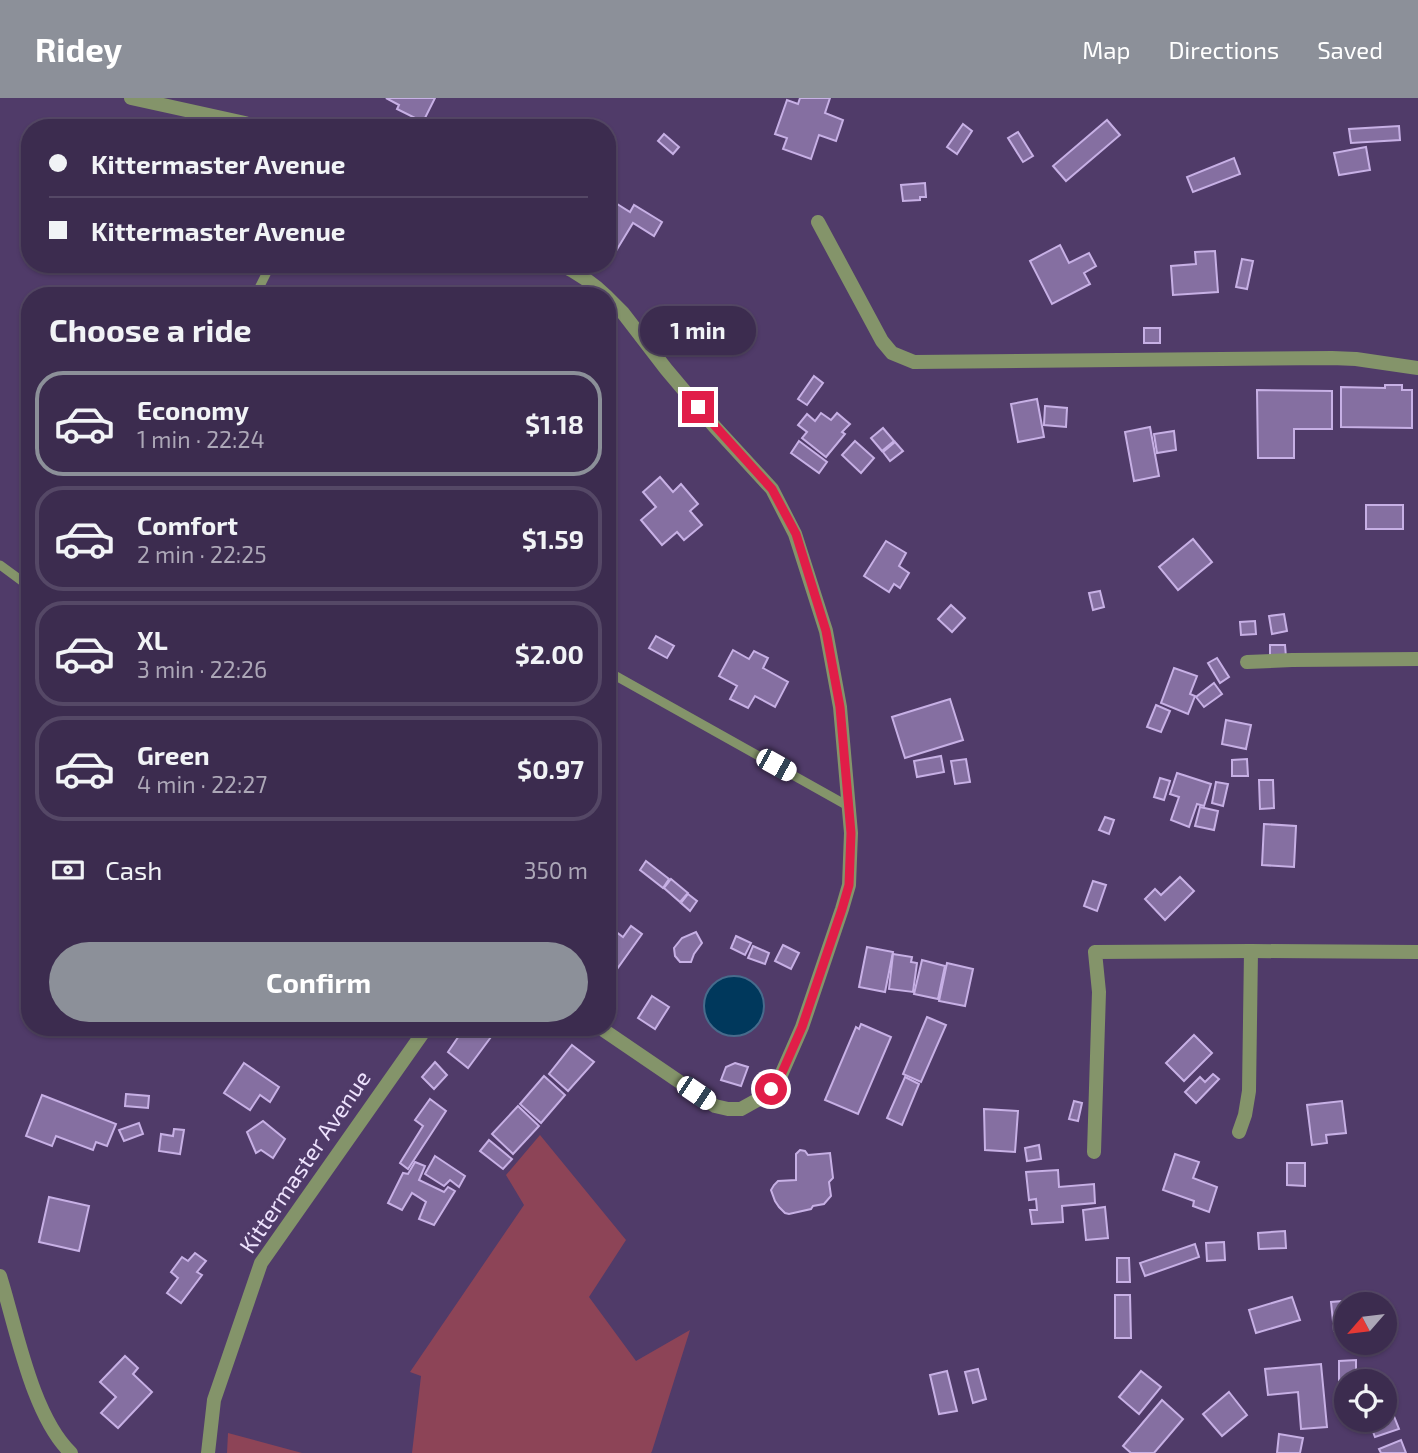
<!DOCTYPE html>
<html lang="en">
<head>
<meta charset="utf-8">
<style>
  body { margin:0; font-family:"Exo 2",sans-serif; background:#473859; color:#f1f3f6; height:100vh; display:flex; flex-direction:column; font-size:26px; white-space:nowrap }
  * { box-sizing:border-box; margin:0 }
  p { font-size:23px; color:#aca7b7 }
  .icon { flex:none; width:38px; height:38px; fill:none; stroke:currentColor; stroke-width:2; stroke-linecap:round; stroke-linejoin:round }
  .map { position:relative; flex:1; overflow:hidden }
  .drawer { position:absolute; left:21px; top:189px; width:595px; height:749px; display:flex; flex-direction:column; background:#3c2c4f; border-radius:28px; box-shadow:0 2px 5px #0004,0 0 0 2px #554866 }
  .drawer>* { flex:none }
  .guide { position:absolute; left:21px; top:21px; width:595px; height:154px; border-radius:28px; box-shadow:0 2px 5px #0004,0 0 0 2px #554866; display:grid; align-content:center; height:154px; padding:0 28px; background:#3c2c4f }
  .needle { width:46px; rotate:242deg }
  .tools { position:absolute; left:1334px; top:1194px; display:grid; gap:14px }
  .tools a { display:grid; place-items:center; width:63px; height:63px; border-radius:50%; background:#3c2c4f; box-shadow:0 2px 5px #0004,0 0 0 2px #554866; font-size:35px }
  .end { position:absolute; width:32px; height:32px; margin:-16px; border:9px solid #e11d48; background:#fff; box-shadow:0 0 0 4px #fff }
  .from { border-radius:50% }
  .bubble { position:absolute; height:49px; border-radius:24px; background:#3c2c4f; box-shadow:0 2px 5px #0004,0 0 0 2px #554866; font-size:23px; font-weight:700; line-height:49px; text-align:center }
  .car { position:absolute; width:21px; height:42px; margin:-21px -10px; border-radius:9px; box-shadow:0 0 5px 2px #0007; background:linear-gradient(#fff 24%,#345 0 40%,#fff 0 76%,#345 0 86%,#fff 0) }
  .guide b { display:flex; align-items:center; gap:24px; height:66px; font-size:26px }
  .guide b+b { border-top:2px solid #554866 }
  .guide i { width:18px; height:18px; background:#f1f3f6 }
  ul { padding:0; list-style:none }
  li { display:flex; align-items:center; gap:21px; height:105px; margin:0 14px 10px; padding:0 14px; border:4px solid #554866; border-radius:28px }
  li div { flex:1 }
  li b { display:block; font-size:26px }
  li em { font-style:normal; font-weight:700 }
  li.selected { border-color:#8c9099 }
  li>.icon { width:63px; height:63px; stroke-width:1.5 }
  h2 { padding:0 28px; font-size:32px; line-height:84px }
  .pay { display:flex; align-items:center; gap:18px; height:77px; padding:0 28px; font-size:26px }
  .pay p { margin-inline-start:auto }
  .cta { display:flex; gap:14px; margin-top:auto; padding:14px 28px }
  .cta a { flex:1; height:80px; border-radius:42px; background:#8c9099; color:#fff; font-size:28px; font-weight:700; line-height:80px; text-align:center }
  header { display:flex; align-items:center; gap:42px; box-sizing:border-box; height:98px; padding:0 35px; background:#8c9099; color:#fff }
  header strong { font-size:33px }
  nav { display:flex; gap:38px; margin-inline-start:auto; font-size:24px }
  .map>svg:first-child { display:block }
  .green { fill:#8d4457 }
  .water { fill:#00385c; stroke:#476b8c; stroke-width:2 }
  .building { fill:#856fa1; stroke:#c7b0e5; stroke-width:2 }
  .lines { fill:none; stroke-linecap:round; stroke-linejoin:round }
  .service { stroke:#84946a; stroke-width:9 }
  .minor { stroke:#84946a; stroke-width:14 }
  .route { stroke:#e11d48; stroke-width:9 }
  .labels { text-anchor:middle; stroke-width:6; stroke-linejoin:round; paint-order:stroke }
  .street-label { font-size:23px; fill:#ede1fd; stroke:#503b69 }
</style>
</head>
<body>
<header>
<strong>Ridey</strong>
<nav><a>Map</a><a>Directions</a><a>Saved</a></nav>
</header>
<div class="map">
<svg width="1418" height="1355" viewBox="0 0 1418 1355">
  <rect width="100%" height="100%" fill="#503b69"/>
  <g class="green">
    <path d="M540 1037 626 1142 589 1199 636 1263 690 1232 652 1353 651 1355H412L421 1278 410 1274 524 1107 506 1077Z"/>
    <path d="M228 1335 302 1355H227Z"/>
  </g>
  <circle class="water" cx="734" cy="908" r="30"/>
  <g class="building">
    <path d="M386 0H435L423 24 397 11 399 7Z"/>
    <path d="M800 0H830L825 15 843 22 836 43 819 37 811 61 783 51 787 40 775 36 787 2 798 6Z"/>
    <path d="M1107 22 1120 37 1066 83 1053 68Z"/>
    <path d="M963 26 972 33 957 56 947 49Z"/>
    <path d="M1399 28 1400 42 1351 45 1349 31Z"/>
    <path d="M1018 34 1033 58 1023 64 1008 40Z"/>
    <path d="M664 36 679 49 673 56 658 43Z"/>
    <path d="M1366 49 1370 72 1339 77 1334 55Z"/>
    <path d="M1234 60 1240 76 1193 94 1187 79Z"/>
    <path d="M925 85 926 99H920V102L903 103 901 87Z"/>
    <path d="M614 104 630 114 634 107 662 124 654 138 633 125 616 153 607 148V138L616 123 607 118Z"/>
    <path d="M1060 147 1069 165 1089 155 1096 168 1084 175 1090 186 1052 206 1030 163Z"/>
    <path d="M1215 153 1218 194 1173 197 1171 168 1196 166 1195 154Z"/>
    <path d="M1242 161 1253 163 1247 191 1236 189Z"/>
    <rect x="1144" y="230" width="16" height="15"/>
    <path d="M814 278 823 285 807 307 798 301Z"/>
    <path d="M1385 287H1402V292H1412V330L1341 329V289L1385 290Z"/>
    <path d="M1257 292 1332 293V331H1294V360H1258Z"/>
    <path d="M1037 301 1044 339 1018 344 1011 306Z"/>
    <path d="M1045 308 1067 310 1066 329 1044 327Z"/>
    <path d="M821 315 831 322 837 315 850 326 842 334 845 336 826 359 802 340 807 334 798 327 807 316 815 323Z"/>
    <path d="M1150 329 1159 378 1134 383 1125 334Z"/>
    <path d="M883 330 894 343 882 353 871 340Z"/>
    <path d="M1174 333 1176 352 1157 355 1154 336Z"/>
    <path d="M799 343 827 364 819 375 791 355Z"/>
    <path d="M855 343 874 360 861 375 842 357Z"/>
    <path d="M895 344 903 353 890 363 883 354Z"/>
    <path d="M660 379 673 394 681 386 698 406 690 413 702 427 684 442 677 434 662 447 641 422 656 409 643 394Z"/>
    <rect x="1366" y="407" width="37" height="24"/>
    <path d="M1193 441 1212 464 1178 492 1159 469Z"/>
    <path d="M886 443 906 455 899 468 909 475 900 490 894 486 889 494 864 478Z"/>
    <path d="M1100 493 1104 509 1093 512 1089 495Z"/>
    <path d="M951 507 965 520 952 534 938 521Z"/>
    <path d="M1284 516 1287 533 1272 536 1269 518Z"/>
    <path d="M1255 523 1256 536 1241 537 1240 524Z"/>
    <path d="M656 538 674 548 667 560 649 550Z"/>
    <path d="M1270 547H1285L1286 559 1270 560Z"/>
    <path d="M733 552 749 561 754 553 768 560 763 570 788 584 775 609 755 598 748 610 730 601 737 588 719 578Z"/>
    <path d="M1217 560 1229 579 1220 585 1208 565Z"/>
    <path d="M1174 570 1197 578 1190 596 1195 598 1188 616 1161 605Z"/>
    <path d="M1214 585 1222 596 1204 609 1196 599Z"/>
    <path d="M950 601 963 642 905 660 892 619Z"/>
    <path d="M1156 607 1170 613 1161 634 1147 629Z"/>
    <path d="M1226 622 1251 627 1246 651 1222 646Z"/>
    <path d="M941 658 944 674 917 679 914 663Z"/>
    <path d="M966 661 970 684 955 686 951 663Z"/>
    <path d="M1247 661 1248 678H1232V662Z"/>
    <path d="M1177 675 1211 686 1204 708 1197 706 1189 729 1171 722 1179 699 1170 696Z"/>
    <path d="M1160 680 1170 683 1164 702 1154 699Z"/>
    <path d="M1259 682H1273L1274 710 1260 711Z"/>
    <path d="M1216 684 1228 686 1223 708 1212 705Z"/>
    <path d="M1200 709 1218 713 1214 732 1195 728Z"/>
    <path d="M1105 719 1114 722 1109 736 1099 732Z"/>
    <path d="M1264 726 1296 728 1294 769 1262 767Z"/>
    <path d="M646 763 669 781 663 790 640 772Z"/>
    <path d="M1180 779 1194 793 1165 822 1145 801 1155 791 1161 797Z"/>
    <path d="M671 781 688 795 680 804 664 790Z"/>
    <path d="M1093 783 1106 787 1097 813 1084 808Z"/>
    <path d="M688 796 697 803 690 813 681 805Z"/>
    <path d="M607 827 623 839 631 828 642 836 617 871 607 864Z"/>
    <path d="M696 834 702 845 694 856 691 864H680L675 858 674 850 682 840Z"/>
    <path d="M736 838 751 845 745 857 731 850Z"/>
    <path d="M783 847 799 855 791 871 775 863Z"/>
    <path d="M753 848 769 855 765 866 748 860Z"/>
    <path d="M867 849 893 854 885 894 859 889Z"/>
    <path d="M893 856 912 859 911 864 917 865 913 894 889 891Z"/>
    <path d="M922 862 945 868 938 901 914 896Z"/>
    <path d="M947 865 973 871 965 908 939 903Z"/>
    <path d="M652 898 669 909 655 931 638 920Z"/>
    <path d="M927 919 946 927 921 984 903 976Z"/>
    <path d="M861 926 891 939 858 1016 825 1002 856 929 859 931Z"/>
    <path d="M465 929H478L491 939 468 970 448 954Z"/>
    <path d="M1194 937 1212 955 1184 983 1166 965Z"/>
    <path d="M572 947 594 964 568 993 549 976Z"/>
    <path d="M435 964 447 977 434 991 422 979Z"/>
    <path d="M244 965 279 989 270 1004 260 997 250 1012 224 995Z"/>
    <path d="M735 965 748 969 741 988 721 982 726 969Z"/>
    <path d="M1213 976 1219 981 1196 1005 1185 994 1200 979 1205 984Z"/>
    <path d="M544 978 565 997 541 1025 520 1006Z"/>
    <path d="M905 979 919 986 902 1027 887 1020Z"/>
    <path d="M126 996 149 998 148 1010 125 1008Z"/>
    <path d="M42 997 116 1026 107 1048 96 1044 93 1052 56 1038 52 1048 26 1038Z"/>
    <path d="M430 1001 446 1013 408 1071 400 1065 423 1028 415 1022Z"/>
    <path d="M1074 1003 1082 1005 1078 1023 1069 1021Z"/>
    <path d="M1342 1003 1346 1035 1326 1037 1327 1045 1312 1047 1307 1007Z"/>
    <path d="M518 1008 539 1028 513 1056 492 1036Z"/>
    <path d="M984 1011 1018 1013 1015 1054 985 1052Z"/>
    <path d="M263 1023 285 1041 273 1060 261 1052 256 1055 247 1034Z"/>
    <path d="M139 1025 143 1036 124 1043 119 1032Z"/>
    <path d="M174 1031 184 1032 180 1056 159 1053 161 1036 173 1038Z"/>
    <path d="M489 1042 512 1061 503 1071 480 1053Z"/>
    <path d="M1039 1047 1041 1061 1027 1063 1025 1050Z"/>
    <path d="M800 1052 805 1053 808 1057 830 1055 833 1080 829 1084 831 1098 824 1106 813 1108 811 1111 789 1116 785 1115 779 1109 775 1103 771 1092 774 1087 778 1083 796 1082V1056Z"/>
    <path d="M1175 1056 1199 1064 1193 1080 1217 1089 1209 1114 1193 1108 1194 1103 1163 1092Z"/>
    <path d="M435 1058 465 1078 459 1089 450 1082 444 1088 425 1076Z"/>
    <path d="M415 1064 425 1068 419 1082 444 1094 448 1089 455 1093 434 1127 419 1121 426 1104 412 1095 402 1112 388 1105 403 1075 408 1076Z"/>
    <path d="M1287 1065H1305V1088L1287 1087Z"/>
    <path d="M1058 1072 1059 1089 1094 1086 1095 1105 1062 1108 1063 1124 1032 1126 1030 1112H1037L1036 1101 1029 1102 1026 1074Z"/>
    <path d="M49 1099 89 1108 79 1153 39 1144Z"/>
    <path d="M1105 1109 1108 1140 1086 1142 1083 1112Z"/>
    <path d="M1285 1133 1286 1150 1259 1151 1258 1135Z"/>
    <path d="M1224 1144 1225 1162 1207 1163 1206 1145Z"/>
    <path d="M1195 1146 1199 1159 1145 1178 1140 1165Z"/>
    <path d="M195 1155 206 1163 197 1174 202 1177 181 1205 167 1195 178 1180 171 1174 182 1159 188 1163Z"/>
    <path d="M1117 1160H1129L1130 1184H1117Z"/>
    <path d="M1115 1197H1130L1131 1240H1115Z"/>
    <path d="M1292 1199 1300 1222 1256 1235 1249 1212Z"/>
    <path d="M1355 1202V1206H1346V1232L1334 1233 1331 1204Z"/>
    <path d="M125 1258 138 1270 133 1276 152 1294 118 1330 101 1315 116 1299 100 1284Z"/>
    <path d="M1356 1262V1283L1339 1284V1263Z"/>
    <path d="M1321 1266 1327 1329 1301 1331 1298 1294 1268 1297 1265 1271Z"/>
    <path d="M978 1271 986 1301 973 1305 965 1274Z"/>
    <path d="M947 1273 957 1313 939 1316 930 1277Z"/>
    <path d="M1141 1273 1161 1289 1139 1316 1119 1299Z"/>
    <path d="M1384 1293 1399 1331 1375 1339 1368 1321H1384Z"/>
    <path d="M1229 1294 1247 1317 1222 1338 1203 1316Z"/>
    <path d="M1162 1302 1183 1321 1154 1355H1131L1123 1348Z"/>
    <path d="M1279 1336 1303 1340 1300 1355H1277Z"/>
    <path d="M1401 1342 1406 1355H1381L1379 1351Z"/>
  </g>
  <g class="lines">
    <g class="service">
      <path d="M255 198 271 166"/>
      <path d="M0 467 30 489"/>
      <path d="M607 573 848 708"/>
    </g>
    <g class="minor">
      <path d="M131 0 245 25 258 30"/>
      <path d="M818 124 882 243 892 255 914 264 1332 260 1356 261 1418 270"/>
      <path d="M560 166C578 175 592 184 606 198"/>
      <path d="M1247 564 1292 562 1418 561"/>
      <path d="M599 929 715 1008 728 1011H741L761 1000 771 991 781 977 802 929 842 811 849 787 851 735 840 609 826 533 795 436 772 391 714 328 666 271 623 215 607 199"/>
      <path d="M1239 1034 1245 1017 1249 993 1251 853"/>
      <path d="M1094 1054 1099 894 1095 854 1251 853 1418 854"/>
      <path d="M0 1178C16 1229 32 1318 71 1355"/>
      <path d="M208 1355 214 1302 261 1165 427 929"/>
    </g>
  </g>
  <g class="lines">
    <path class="route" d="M698 309 772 391 796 436 826 533 840 609 851 735 849 787 842 811 802 929 781 977 771 991"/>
  </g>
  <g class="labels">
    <g class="street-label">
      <text transform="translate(305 1064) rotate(-56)" y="8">Kittermaster Avenue</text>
    </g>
  </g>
</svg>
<div class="tools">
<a><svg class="needle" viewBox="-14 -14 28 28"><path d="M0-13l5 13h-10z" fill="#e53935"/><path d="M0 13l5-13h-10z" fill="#aca7b7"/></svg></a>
<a><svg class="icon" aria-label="locate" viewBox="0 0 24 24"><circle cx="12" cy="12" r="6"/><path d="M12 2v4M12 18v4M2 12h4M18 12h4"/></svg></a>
</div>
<i class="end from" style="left:771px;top:991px"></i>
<i class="end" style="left:698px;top:309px"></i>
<div class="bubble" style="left:640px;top:208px;width:116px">1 min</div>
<i class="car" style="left:776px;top:667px;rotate:119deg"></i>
<i class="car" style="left:696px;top:995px;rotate:124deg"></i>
<div class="guide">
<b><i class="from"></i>Kittermaster Avenue</b>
<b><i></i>Kittermaster Avenue</b>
</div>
<section class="drawer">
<h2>Choose a ride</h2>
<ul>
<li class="selected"><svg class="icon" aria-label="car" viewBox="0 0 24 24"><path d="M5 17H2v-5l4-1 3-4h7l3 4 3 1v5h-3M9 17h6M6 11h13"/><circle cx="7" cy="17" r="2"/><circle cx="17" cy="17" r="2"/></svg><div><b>Economy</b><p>1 min · 22:24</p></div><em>$1.18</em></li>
<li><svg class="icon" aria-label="car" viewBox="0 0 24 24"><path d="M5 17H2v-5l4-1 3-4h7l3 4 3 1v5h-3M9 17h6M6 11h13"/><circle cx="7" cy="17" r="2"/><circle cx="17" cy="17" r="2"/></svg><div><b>Comfort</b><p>2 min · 22:25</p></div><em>$1.59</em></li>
<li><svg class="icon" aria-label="car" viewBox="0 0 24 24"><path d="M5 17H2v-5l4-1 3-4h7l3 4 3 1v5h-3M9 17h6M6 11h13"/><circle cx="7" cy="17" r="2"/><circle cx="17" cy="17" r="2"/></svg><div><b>XL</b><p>3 min · 22:26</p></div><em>$2.00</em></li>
<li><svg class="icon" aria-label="car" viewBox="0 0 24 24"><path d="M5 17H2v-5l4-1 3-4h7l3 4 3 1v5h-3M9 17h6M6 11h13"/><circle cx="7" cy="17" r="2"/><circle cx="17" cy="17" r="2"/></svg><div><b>Green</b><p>4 min · 22:27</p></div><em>$0.97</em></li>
</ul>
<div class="pay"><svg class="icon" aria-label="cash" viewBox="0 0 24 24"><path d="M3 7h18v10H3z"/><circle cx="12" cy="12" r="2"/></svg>Cash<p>350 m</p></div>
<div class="cta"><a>Confirm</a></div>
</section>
</div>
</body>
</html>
